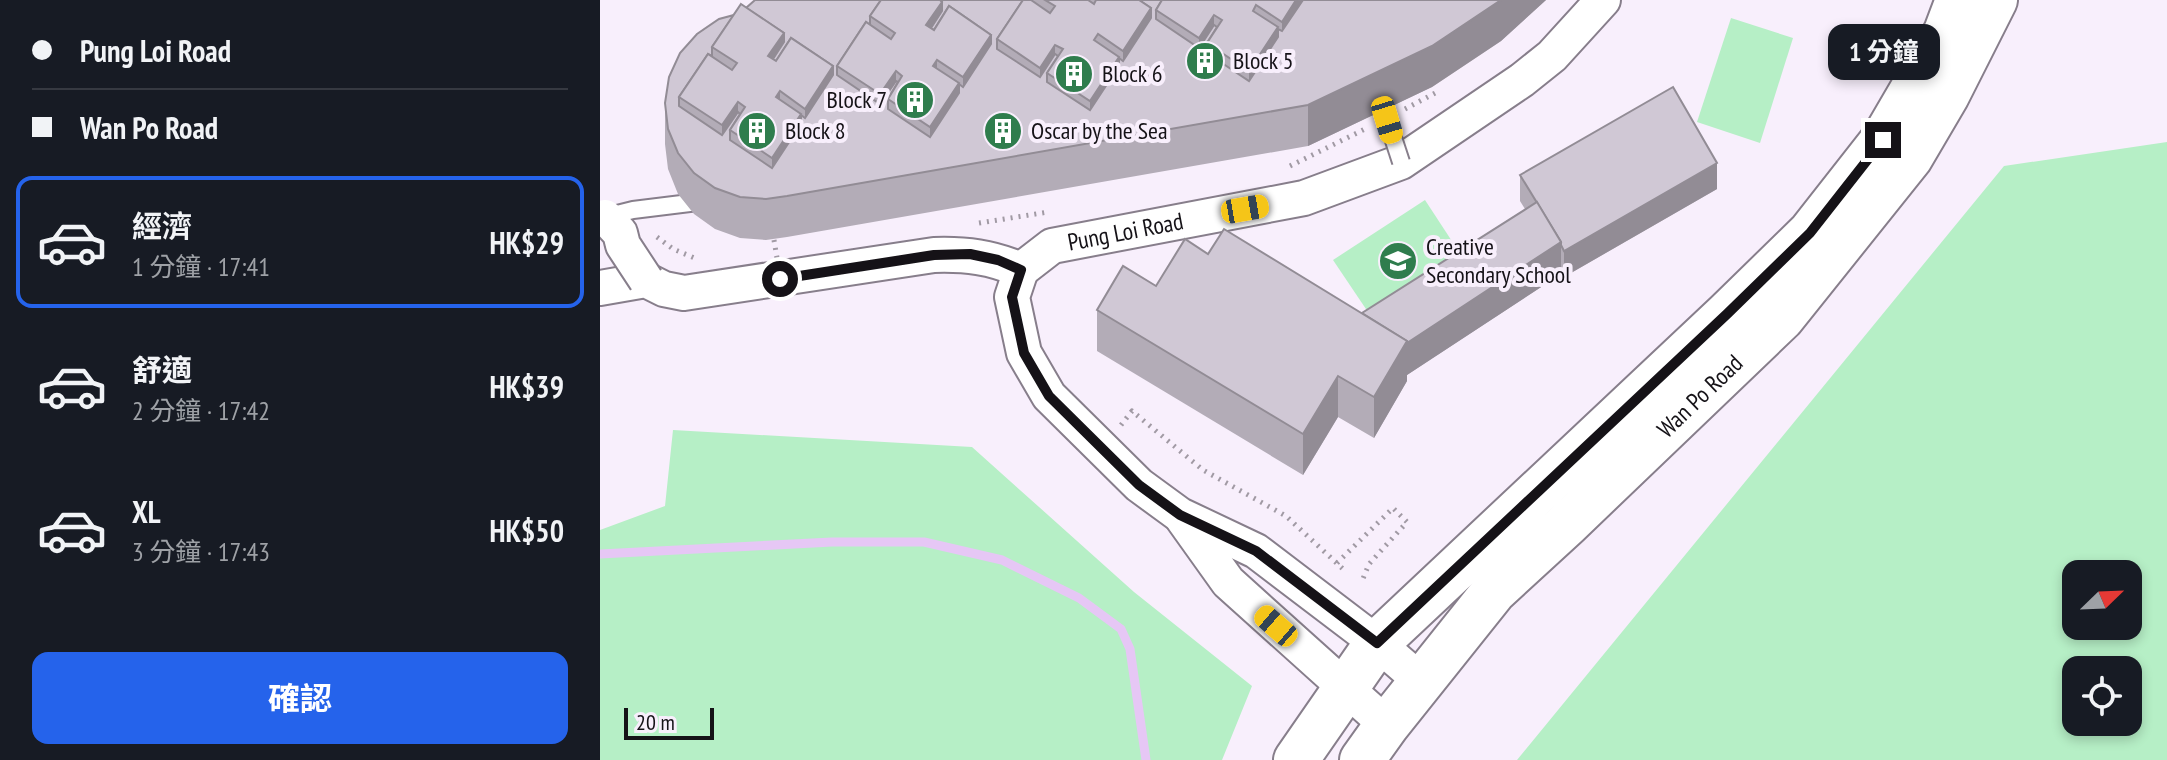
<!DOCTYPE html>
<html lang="zh-TW">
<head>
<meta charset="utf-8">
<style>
  body { margin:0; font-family:"PT Sans Narrow","Noto Sans TC",sans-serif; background:#242831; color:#f1f3f6; height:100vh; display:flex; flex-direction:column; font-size:30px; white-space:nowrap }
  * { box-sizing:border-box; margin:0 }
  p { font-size:26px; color:#9ea1a6 }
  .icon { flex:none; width:44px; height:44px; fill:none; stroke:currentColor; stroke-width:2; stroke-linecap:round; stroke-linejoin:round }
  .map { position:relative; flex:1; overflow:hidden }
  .drawer { display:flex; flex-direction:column; background:#171b24; width:600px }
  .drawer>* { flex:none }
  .hud { display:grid; align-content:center; height:176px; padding:0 32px; background:#171b24 }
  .needle { width:52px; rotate:67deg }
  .buttons { position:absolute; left:1462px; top:560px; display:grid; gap:16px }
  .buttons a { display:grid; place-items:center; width:80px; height:80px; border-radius:16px; background:#171b24; box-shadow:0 4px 12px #0003; font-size:40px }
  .scale { position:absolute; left:24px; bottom:20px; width:90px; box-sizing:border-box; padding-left:8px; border:4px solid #151217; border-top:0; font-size:22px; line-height:28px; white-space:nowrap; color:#151217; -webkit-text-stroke:6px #f8effc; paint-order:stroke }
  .end { position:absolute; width:36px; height:36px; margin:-18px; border:10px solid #151217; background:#fff; box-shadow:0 0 0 4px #fff }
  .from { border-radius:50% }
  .bubble { position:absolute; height:56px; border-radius:16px; background:#171b24; box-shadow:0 4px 12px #0003; font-size:26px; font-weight:700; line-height:56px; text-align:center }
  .car { position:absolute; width:24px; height:48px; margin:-24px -12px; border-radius:10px; box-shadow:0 0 6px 2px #0007; background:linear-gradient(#f5c518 24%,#345 0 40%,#f5c518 0 76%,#345 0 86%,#f5c518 0) }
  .hud b { display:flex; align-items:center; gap:28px; height:76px; font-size:30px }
  .hud b+b { border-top:2px solid #363941 }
  .hud i { width:20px; height:20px; background:#f1f3f6 }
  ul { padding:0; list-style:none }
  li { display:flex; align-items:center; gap:24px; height:132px; margin:0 16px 12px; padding:0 16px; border:4px solid transparent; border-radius:16px }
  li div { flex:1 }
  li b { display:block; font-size:30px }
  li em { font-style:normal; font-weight:700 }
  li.on { border-color:#2563eb }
  li>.icon { width:72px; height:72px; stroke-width:1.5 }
  .button { display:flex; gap:16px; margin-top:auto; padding:16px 32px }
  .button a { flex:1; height:92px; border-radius:16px; background:#2563eb; color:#fff; font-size:32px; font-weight:700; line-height:92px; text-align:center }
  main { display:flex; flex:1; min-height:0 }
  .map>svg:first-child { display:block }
  .green { fill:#b6efc6; fill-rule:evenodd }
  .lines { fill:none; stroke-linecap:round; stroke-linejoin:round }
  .stream { stroke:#e6c7f5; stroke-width:9 }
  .minor-casing { stroke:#877e8b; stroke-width:38 }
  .secondary-casing { stroke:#877e8b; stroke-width:48 }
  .path { stroke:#a19aa4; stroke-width:5; stroke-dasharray:2 6; stroke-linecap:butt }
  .minor { stroke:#fff; stroke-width:34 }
  .secondary { stroke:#fff; stroke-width:44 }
  .service-bridge-casing { stroke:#877e8b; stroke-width:20; stroke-linecap:butt }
  .minor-bridge-casing { stroke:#877e8b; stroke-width:38; stroke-linecap:butt }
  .path-bridge { stroke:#a19aa4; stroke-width:5; stroke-dasharray:2 6; stroke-linecap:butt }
  .service-bridge { stroke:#fff; stroke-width:16 }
  .minor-bridge { stroke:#fff; stroke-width:34 }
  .wall { fill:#b3acb7 }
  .shaded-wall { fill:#928c95 }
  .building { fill:#d0c8d5; stroke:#928c95; stroke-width:2 }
  .route { stroke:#151217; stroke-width:10 }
  .labels { text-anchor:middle; stroke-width:8; stroke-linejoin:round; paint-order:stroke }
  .poi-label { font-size:24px; fill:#151217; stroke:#f8effc; text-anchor:start }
  .street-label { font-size:24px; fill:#151217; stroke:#f8effc }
</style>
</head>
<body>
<main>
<section class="drawer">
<div class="hud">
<b><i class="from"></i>Pung Loi Road</b>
<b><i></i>Wan Po Road</b>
</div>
<ul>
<li class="on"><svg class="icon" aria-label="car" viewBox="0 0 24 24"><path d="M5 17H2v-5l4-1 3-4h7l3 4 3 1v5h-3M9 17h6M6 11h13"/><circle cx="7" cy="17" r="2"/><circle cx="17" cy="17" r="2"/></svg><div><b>經濟</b><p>1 分鐘 · 17:41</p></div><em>HK$29</em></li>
<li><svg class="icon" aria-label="car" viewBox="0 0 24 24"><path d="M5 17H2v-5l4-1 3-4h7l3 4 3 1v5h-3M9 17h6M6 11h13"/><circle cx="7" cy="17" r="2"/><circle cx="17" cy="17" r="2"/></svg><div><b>舒適</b><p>2 分鐘 · 17:42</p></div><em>HK$39</em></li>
<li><svg class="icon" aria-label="car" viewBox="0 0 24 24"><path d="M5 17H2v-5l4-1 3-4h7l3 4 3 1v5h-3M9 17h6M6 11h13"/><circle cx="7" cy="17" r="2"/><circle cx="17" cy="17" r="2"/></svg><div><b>XL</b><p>3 分鐘 · 17:43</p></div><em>HK$50</em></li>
</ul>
<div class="button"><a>確認</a></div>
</section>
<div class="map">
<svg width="1567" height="760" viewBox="0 0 1567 760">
  <rect width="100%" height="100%" fill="#f8effc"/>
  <g class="green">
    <path d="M1131 18 1193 38 1160 143 1097 122Z"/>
    <path d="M1567 142V760H917L1404 166ZM1528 574V626H1476V574ZM1528 670V722H1476V670Z"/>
    <path d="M825 200 861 255 770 315 733 260Z"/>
    <path d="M73 430 372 447 534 592 652 686 622 760H0V530L65 506Z"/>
  </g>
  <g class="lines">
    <path class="stream" d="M0 554 232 542H324L402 560 479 598 521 629 530 649 546 760"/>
    <g class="minor-casing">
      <g id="minor">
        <path id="s1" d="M421 270 452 246 704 198 801 162 922 80 952 56 1003 0"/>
        <path d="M421 270 412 297 424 353 449 396 539 485 580 515 656 551 777 643 822 682"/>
        <path d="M0 288 46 280 64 289 84 293 334 255C366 254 391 257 421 270"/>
        <path d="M583 519 628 582 787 725"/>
      </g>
    </g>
    <g class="secondary-casing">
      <g id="secondary">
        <path d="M696 760 777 643 1127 314 1210 233 1283 140 1346 32 1358 0"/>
        <path id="s2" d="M762 760 787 725 894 591 967 524 1182 318 1310 158 1347 95 1395 0"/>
      </g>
    </g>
    <g class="path">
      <path d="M805 109 839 91"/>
      <path d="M690 166 767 128"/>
      <path d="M379 223 448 212"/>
      <path d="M57 237 73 249 97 259"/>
      <path d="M521 425 532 411 603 470 686 516 743 569"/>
      <path d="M737 563 793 508 807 522 769 564 762 581"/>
    </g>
    <use href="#minor" class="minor"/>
    <use href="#secondary" class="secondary"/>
    <g class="service-bridge-casing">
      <g id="service-bridge">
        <path d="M782 104 801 162"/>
        <path d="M5 217 33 210 106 201"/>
      </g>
    </g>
    <g class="minor-bridge-casing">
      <path id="minor-bridge" d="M5 217 20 233 23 245 46 280"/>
    </g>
    <path class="path-bridge" d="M174 240 178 264"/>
    <use href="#service-bridge" class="service-bridge"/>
    <use href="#minor-bridge" class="minor-bridge"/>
  </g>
  <g class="wall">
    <path d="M155 0H946L901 41 832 87 708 146 187 237 166 240 140 238 115 229 94 214 78 194 68 169 65 144V103L134 15 146 8Z"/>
    <path d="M920 175 1117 189 964 277 961 271V274L807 375V381L774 438 738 417 703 475 497 351V310L556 286 608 254 762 313 925 209 920 201Z"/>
  </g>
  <g class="shaded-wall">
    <path d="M696 0H710L682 72V22Z"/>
    <path d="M901 0H946L901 41 832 87 708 146V105Z"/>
    <path d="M342 2V27L337 60V78L326 35V25Z"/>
    <path d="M551 8V59L523 102V51Z"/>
    <path d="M614 15V41L607 43 599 89V38Z"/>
    <path d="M678 27V78L649 115V71Z"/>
    <path d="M184 33V59L180 91V109L168 66V56Z"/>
    <path d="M391 35V85L363 128V77Z"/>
    <path d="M455 45V70L447 73 440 118V68Z"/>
    <path d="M519 57V107L490 143V101Z"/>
    <path d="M233 66V116L205 159V109Z"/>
    <path d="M296 71V96L288 99 280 145V94Z"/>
    <path d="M359 83V134L330 171V127Z"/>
    <path d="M138 102V127L130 130 122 176V125Z"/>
    <path d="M201 114V165L172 198V158Z"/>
    <path d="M1117 163V189L964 277V251Z"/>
    <path d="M961 242V274L807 375V381L774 438V397L807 341Z"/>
    <path d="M738 376V417L703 475V434Z"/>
  </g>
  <g class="building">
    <path d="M155 0H281L270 16V25L266 22 237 66V75L280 104 296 81 298 82 288 99V109L330 137 359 93V84L363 87 391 44V35L349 6 334 30 331 28 342 11V2L340 0H423L397 39V49L440 77 455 54 458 56 447 73V82L490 110 519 66V58L523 61 551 18V8L539 0H562L556 10V19L599 48 614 25 617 27 607 43V53L649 81 678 37V29L682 31 703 0H901L832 46 708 105 187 196 166 199 140 197 115 188 94 173 78 153 68 129 65 103 69 77 80 53 97 34 119 19 134 15 112 47V56L108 54 79 97V106L122 135 138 112 140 114 130 130V140L172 168 201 124V115L205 118 233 75V66L191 38 176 61 173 59 184 42V33L146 8Z"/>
    <path d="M281 0H340L342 2 326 25 334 30 349 6 391 35 363 77 337 60 333 66 359 83 330 127 288 99 302 76 296 71 280 94 237 66 266 22 291 39 295 33 270 16Z"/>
    <path d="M423 0H431L450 13 455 6 445 0H488L494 4 496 0H539L551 8 523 51 498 34 494 40 519 57 490 101 447 73 463 49 455 45 440 68 397 39Z"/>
    <path d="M562 0H696L682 22 656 5 653 11 678 27 649 71 607 43 622 20 614 15 599 38 556 10Z"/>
    <path d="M141 4 184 33 168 56 176 61 191 38 233 66 205 109 180 91 176 97 201 114 172 158 130 130 145 107 138 102 122 125 79 97 108 54 132 70 137 63 112 47Z"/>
    <path d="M1073 87 1117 163 964 251 961 245V242L920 175Z"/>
    <path d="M937 202 961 242 807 343V341L762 313Z"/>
    <path d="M624 229 807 341 774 397 738 376 703 434 497 310 523 266 556 286 585 239 608 254Z"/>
  </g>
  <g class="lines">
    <path class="route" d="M180 279 334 255 370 254 398 260 421 270 412 297 424 353 449 396 539 485 580 515 656 551 777 643 1127 314 1210 233 1283 140"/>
  </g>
  <defs>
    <g id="building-disc" transform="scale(2)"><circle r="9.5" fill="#2f7d4d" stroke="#f8effc"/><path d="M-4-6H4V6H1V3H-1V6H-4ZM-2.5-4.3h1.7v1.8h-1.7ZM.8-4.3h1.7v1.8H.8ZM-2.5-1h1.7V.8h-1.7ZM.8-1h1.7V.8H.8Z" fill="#fff"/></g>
    <g id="school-disc" transform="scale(2)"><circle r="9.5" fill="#2f7d4d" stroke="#f8effc"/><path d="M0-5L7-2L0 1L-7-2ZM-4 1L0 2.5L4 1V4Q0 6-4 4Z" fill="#fff"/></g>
  </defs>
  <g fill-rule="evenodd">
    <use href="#building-disc" x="605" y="61"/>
    <use href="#building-disc" x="474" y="74"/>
    <use href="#building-disc" x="315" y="100"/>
    <use href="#building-disc" x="157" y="131"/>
    <use href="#building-disc" x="403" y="131"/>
    <use href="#school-disc" x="798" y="261"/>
  </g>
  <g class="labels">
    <g class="poi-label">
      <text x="633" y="69">Block 5</text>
      <text x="502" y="82">Block 6</text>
      <text x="287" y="108" text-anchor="end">Block 7</text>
      <text x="185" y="139">Block 8</text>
      <text x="431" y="139">Oscar by the Sea</text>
      <text x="826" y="255">Creative<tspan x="826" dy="28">Secondary School</tspan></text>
    </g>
    <g class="street-label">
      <text dy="8" stroke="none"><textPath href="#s1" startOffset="114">Pung Loi Road</textPath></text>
      <text dy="8" stroke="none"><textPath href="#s2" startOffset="498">Wan Po Road</textPath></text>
    </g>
  </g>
</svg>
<div class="buttons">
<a><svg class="needle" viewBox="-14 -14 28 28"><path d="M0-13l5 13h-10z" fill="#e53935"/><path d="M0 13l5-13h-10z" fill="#9ea1a6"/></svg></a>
<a><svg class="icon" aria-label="locate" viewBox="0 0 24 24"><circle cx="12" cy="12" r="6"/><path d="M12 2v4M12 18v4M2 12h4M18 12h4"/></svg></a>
</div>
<div class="scale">20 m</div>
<i class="end from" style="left:180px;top:279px"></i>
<i class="end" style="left:1283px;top:140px"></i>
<div class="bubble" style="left:1228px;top:24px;width:112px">1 分鐘</div>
<i class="car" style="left:787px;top:120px;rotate:163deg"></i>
<i class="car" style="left:645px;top:209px;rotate:80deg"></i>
<i class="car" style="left:676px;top:626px;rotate:311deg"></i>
</div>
</main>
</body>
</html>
